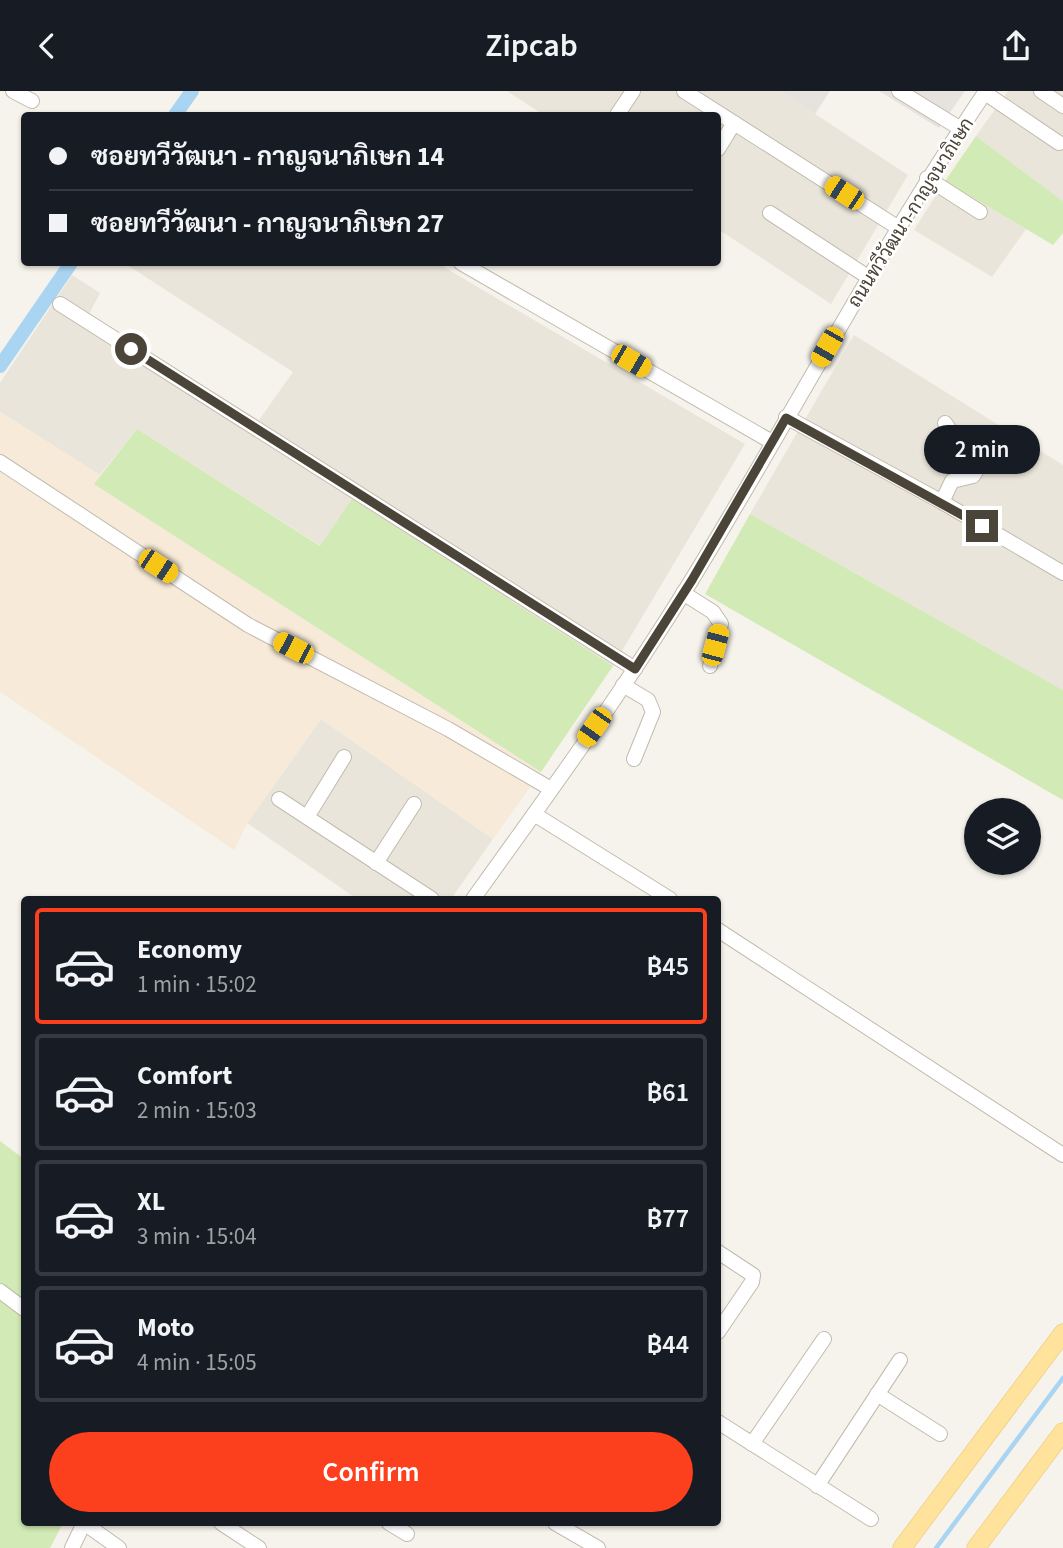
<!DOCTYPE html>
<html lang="en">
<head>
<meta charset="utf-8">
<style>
  body { margin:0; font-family:"Source Sans 3",Sarabun,sans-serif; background:#242831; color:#f1f3f6; height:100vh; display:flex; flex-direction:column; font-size:26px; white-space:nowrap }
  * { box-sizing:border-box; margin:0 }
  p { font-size:23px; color:#9ea1a6 }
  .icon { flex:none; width:38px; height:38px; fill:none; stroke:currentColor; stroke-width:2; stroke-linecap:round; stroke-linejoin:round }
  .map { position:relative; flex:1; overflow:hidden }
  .side { position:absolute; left:21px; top:805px; width:700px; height:630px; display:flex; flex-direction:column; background:#171b24; border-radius:7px; box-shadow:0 2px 5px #0004 }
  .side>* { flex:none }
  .banner { position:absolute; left:21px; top:21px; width:700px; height:154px; border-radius:7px; box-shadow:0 2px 5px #0004; display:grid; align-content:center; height:154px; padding:0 28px; background:#171b24 }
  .fabs { position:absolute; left:964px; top:707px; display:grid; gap:14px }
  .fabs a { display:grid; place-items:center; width:77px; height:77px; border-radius:50%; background:#171b24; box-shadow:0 2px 5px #0004; font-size:35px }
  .end { position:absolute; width:32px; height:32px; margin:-16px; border:9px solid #4b4439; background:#fff; box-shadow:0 0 0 4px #fff }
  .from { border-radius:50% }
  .bubble { position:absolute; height:49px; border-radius:24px; background:#171b24; box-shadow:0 2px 5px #0004; font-size:23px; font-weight:600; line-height:49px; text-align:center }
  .car { position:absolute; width:21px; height:42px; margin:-21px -10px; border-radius:9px; box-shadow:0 0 5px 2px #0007; background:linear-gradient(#f5c518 24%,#345 0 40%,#f5c518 0 76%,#345 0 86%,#f5c518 0) }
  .banner b { display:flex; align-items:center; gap:24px; height:66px; font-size:26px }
  .banner b+b { border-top:2px solid #363941 }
  .banner i { width:18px; height:18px; background:#f1f3f6 }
  ul { padding:12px 0 0; list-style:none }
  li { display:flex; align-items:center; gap:21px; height:116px; margin:0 14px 10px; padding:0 14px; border:4px solid #363941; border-radius:7px }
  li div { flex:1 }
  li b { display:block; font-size:26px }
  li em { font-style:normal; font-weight:600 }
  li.on { border-color:#fc3f1d }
  li>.icon { width:63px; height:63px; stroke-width:1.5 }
  .primary-button { display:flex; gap:14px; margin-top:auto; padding:14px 28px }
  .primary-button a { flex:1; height:80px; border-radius:42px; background:#fc3f1d; color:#fff; font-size:28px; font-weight:600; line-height:80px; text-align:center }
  header { display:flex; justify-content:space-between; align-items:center; height:91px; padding:0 28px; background:#171b24; font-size:32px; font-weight:600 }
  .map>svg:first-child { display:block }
  .residential { fill:#eae5da }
  .commercial { fill:#f7ead8 }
  .industrial { fill:#e6e2dd }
  .green { fill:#d2eab5 }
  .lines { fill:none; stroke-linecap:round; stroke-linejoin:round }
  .stream { stroke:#a9d4f2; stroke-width:4.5 }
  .canal { stroke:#a9d4f2; stroke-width:14 }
  .minor-casing { stroke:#c2bbae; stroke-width:16 }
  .major-casing { stroke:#e6c16a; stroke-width:19 }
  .minor { stroke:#fff; stroke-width:14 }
  .major { stroke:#ffe39c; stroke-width:18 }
  .route { stroke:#4b4439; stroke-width:9 }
  .labels { text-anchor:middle; stroke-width:5; stroke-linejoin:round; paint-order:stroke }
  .street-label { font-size:19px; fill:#4b4439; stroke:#fff }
</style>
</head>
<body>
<header><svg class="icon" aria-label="back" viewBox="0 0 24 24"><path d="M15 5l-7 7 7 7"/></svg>Zipcab<svg class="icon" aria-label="share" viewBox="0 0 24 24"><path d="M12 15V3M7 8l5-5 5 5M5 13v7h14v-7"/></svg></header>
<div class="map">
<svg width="1063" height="1457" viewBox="0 0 1063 1457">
  <rect width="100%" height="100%" fill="#f6f3ec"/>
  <g class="residential">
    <path d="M507 0H780L908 84 831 213 718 138V24H544Z"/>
    <path d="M1008 0H1063V110L976 45Z"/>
    <path d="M945 90 1026 138 992 186 914 139Z"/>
    <path d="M124 172H437L745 353 613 575 352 409 321 455 137 338 100 384 0 321V292L72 184 100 202 88 225 259 329 293 281Z"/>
    <path d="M854 244 1063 374V599L750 423Z"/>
    <path d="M321 628 493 748 451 808H357L247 732Z"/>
  </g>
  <path class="commercial" d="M0 321 100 384 95 393 541 681 493 748 321 628 247 732 234 759 0 601Z"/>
  <g class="industrial">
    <path d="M780 0H830L815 23Z"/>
    <path d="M879 0H965L939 37Z"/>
  </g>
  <g class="green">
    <path d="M976 45 1063 110V142L1053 154 945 90Z"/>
    <path d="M137 338 320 455 352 408 613 575 541 681 94 393Z"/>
    <path d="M750 423 1063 599V709L705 503Z"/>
    <path d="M0 1050 24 1068V1432H63L50 1457H0Z"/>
  </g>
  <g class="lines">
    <path class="stream" d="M936 1457 1063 1287"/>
    <g class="canal">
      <path d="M175 24 192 0"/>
      <path d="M0 275 71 172"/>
    </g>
    <g class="minor-casing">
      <g id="minor">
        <path d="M13 0 32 10"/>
        <path d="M684 0 897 136"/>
        <path d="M899 0 961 38"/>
        <path d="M1041 0 1063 15"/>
        <path d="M985 2 1059 52"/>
        <path d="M617 24 633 0"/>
        <path d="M718 58 734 32"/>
        <path d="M927 87 980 121"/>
        <path d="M770 122 868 186"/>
        <path d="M461 172 772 351"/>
        <path d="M60 213 635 578"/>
        <path d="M786 326 942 411 1063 482"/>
        <path d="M0 371 248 534 448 638 551 698"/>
        <path d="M942 411 952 390 973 385 980 374 979 367 961 355 945 332"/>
        <path d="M683 502 713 521 721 533 710 575"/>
        <path d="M623 594 648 609 653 621 634 668"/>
        <path d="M279 708 432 808"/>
        <path d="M534 723 670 808"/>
        <path d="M307 726 344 666"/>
        <path d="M376 772 414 713"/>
        <path d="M473 808C548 704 624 599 691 490 791 327 879 158 986 0"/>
        <path d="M718 839 1063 1064"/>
        <path d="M718 1161 753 1184 752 1191 718 1241"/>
        <path d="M0 1200 24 1218"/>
        <path d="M877 1303 940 1343"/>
        <path d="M718 1331 871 1428"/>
        <path d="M752 1353 824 1248"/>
        <path d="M817 1395 900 1269"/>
        <path d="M84 1432 119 1457"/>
        <path d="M221 1432 259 1457"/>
        <path d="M389 1432 407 1443"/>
        <path d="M555 1432 598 1457"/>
        <path d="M72 1457 84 1432"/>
      </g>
    </g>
    <g class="major-casing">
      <g id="major">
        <path d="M902 1457 1063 1242"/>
        <path d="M976 1457 1063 1341"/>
      </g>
    </g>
    <use href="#minor" class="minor"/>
    <use href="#major" class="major"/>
  </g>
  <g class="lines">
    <path class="route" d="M131 258 635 578 692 489 786 327 982 435"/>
  </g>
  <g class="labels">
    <g class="street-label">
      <text transform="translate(910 121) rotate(-58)" y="7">ถนนทวีวัฒนา-กาญจนาภิเษก</text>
    </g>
  </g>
</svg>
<div class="fabs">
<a><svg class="icon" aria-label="layers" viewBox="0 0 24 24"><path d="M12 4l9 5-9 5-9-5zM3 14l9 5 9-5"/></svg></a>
</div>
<i class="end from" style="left:131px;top:258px"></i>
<i class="end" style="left:982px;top:435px"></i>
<div class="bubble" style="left:924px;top:334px;width:116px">2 min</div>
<i class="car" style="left:844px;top:102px;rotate:303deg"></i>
<i class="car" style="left:827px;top:256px;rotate:210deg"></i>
<i class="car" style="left:631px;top:270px;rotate:120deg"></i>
<i class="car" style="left:158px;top:475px;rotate:123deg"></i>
<i class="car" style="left:715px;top:554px;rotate:15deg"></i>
<i class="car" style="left:293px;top:557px;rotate:297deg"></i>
<i class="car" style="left:594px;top:636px;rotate:215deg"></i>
<div class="banner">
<b><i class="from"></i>ซอยทวีวัฒนา - กาญจนาภิเษก 14</b>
<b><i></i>ซอยทวีวัฒนา - กาญจนาภิเษก 27</b>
</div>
<section class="side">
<ul>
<li class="on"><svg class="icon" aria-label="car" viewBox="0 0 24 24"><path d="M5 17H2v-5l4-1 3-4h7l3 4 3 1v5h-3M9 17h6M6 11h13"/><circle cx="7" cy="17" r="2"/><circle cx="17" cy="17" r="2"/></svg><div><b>Economy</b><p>1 min · 15:02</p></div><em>฿45</em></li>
<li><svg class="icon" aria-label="car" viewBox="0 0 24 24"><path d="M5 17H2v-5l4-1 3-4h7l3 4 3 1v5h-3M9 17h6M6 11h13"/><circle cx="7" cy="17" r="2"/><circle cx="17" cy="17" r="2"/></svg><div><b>Comfort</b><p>2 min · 15:03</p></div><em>฿61</em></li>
<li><svg class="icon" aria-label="car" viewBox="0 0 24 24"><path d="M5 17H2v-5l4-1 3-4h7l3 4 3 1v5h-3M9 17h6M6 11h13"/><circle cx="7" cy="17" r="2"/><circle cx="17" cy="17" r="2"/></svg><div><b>XL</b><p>3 min · 15:04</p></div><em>฿77</em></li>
<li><svg class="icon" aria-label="car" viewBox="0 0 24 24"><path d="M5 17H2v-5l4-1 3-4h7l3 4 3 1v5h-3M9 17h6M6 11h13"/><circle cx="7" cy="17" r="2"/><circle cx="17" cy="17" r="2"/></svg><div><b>Moto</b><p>4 min · 15:05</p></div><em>฿44</em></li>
</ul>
<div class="primary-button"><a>Confirm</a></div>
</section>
</div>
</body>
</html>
